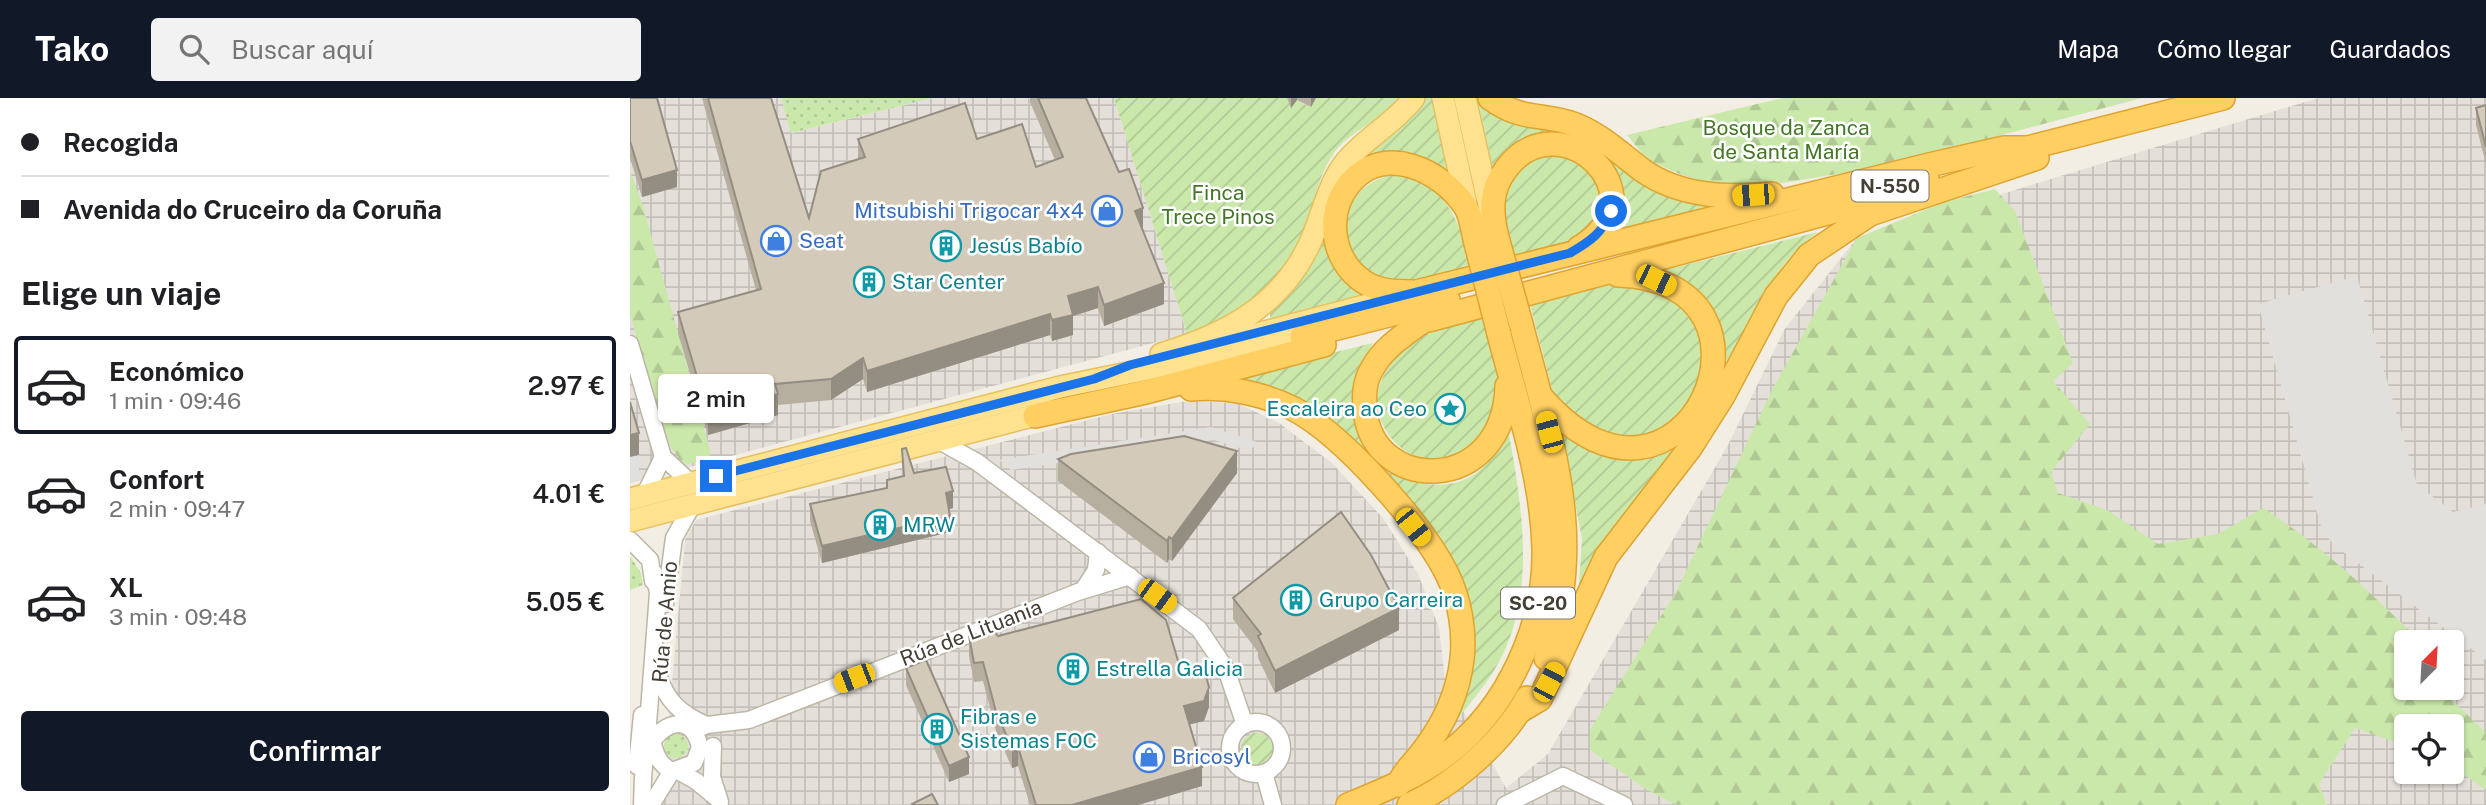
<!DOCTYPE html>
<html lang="es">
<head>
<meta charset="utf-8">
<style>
  body { margin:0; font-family:"Public Sans",sans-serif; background:#f2f2f2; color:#202124; height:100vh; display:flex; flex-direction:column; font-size:26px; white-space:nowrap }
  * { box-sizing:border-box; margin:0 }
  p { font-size:23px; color:#757577 }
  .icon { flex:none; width:38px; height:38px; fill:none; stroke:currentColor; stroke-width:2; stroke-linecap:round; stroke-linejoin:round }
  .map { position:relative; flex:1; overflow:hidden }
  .sheet { display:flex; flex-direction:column; background:#fff; width:630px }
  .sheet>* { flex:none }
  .top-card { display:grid; align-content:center; height:154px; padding:0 21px; background:#fff }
  .needle { width:46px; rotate:24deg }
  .fabs { position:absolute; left:1764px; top:532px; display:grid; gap:14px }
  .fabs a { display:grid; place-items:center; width:70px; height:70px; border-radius:7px; background:#fff; box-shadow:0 2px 5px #0004; font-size:35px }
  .end { position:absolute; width:32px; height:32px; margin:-16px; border:9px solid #1a73e8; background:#fff; box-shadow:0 0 0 4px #fff }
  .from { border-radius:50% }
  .bubble { position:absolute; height:49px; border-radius:7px; background:#fff; box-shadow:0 2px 5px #0004; font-size:23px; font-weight:600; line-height:49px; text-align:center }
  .car { position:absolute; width:21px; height:42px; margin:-21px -10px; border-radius:9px; box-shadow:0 0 5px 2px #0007; background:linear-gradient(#f5c518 24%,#345 0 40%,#f5c518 0 76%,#345 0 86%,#f5c518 0) }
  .top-card b { display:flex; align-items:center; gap:24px; height:66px; font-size:26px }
  .top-card b+b { border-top:2px solid #e0e0e0 }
  .top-card i { width:18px; height:18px; background:#202124 }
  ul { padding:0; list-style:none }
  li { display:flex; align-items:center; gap:21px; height:98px; margin:0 14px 10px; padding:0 7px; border:4px solid transparent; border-radius:7px }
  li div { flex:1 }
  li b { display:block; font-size:26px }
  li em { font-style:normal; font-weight:600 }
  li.on { border-color:#111827 }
  li>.icon { width:63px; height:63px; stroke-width:1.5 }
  h2 { padding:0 21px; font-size:32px; line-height:84px }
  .action { display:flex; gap:14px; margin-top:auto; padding:14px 21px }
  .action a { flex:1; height:80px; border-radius:7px; background:#111827; color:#fff; font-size:28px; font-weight:600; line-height:80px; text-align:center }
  header { display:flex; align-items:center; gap:42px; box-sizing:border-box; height:98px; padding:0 35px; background:#111827; color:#fff }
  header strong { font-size:33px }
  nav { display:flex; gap:38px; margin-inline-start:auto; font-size:24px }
  .search { width:490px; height:63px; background:#f2f2f2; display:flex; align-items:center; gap:18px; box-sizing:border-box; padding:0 24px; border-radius:7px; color:#757577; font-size:26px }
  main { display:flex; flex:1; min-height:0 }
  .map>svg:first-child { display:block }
  .industrial { fill:url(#industrial-grid); fill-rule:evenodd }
  .grass { fill:url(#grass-dots) }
  .forest { fill:url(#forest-firs) }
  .garden { fill:url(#garden-furrows) }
  .parking { fill:#e2e0dc }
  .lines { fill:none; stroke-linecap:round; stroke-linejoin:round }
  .minor-casing { stroke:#bdb6a6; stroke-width:19 }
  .major-casing { stroke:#e5c05f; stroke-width:24 }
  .highway-casing { stroke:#dfa330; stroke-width:26 }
  .minor { stroke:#fff; stroke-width:16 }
  .major { stroke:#ffe290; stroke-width:21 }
  .highway { stroke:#ffcf62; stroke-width:23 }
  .highway-bridge-casing { stroke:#dfa330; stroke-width:26; stroke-linecap:butt }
  .highway-bridge { stroke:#ffcf62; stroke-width:23 }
  .wall { fill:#b6ae9f }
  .shaded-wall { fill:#948d82 }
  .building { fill:#d4cab9; stroke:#948d82; stroke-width:2 }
  .route { stroke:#1a73e8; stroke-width:9 }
  .labels { text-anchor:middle; stroke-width:5; stroke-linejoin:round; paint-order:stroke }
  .shield { fill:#fff; stroke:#7c7871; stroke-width:2 }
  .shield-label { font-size:19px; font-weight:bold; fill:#443e34 }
  .park-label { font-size:21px; fill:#437627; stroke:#fff }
  .shop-label { font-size:21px; fill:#366cbe; stroke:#fff; text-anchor:start }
  .culture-label { font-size:21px; fill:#0d838f; stroke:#fff; text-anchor:start }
  .street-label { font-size:21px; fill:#443e34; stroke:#fff }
</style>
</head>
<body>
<header>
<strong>Tako</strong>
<div class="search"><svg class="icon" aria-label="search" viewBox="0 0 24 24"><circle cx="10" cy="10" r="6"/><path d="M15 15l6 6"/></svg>Buscar aquí</div>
<nav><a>Mapa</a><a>Cómo llegar</a><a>Guardados</a></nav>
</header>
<main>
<section class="sheet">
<div class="top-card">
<b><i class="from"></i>Recogida</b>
<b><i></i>Avenida do Cruceiro da Coruña</b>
</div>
<h2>Elige un viaje</h2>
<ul>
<li class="on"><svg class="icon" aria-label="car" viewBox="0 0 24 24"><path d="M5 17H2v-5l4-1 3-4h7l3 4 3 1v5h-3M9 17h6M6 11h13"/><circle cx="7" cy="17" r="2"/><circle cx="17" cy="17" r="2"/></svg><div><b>Económico</b><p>1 min · 09:46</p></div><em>2.97 €</em></li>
<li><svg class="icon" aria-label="car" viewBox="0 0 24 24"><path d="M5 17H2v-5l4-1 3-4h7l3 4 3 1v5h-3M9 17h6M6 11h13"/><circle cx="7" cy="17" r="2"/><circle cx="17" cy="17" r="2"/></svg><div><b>Confort</b><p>2 min · 09:47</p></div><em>4.01 €</em></li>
<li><svg class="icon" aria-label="car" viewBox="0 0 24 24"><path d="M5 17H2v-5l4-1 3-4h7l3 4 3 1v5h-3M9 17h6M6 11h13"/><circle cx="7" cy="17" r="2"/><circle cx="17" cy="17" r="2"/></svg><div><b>XL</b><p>3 min · 09:48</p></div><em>5.05 €</em></li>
</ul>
<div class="action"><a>Confirmar</a></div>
</section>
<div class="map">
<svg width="1856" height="707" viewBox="0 0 1856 707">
  <defs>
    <pattern id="industrial-grid" width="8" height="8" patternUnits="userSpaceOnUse" patternTransform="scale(1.75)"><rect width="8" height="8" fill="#e4dfd9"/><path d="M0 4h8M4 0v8" fill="none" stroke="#c5c0bb"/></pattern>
    <pattern id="grass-dots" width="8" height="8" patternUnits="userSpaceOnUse" patternTransform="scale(1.75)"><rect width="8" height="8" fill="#cbe8ab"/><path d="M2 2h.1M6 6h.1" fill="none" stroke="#b0c894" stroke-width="1.8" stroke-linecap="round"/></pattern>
    <pattern id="forest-firs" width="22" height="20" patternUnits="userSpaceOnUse" patternTransform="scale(1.75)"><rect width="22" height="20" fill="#cbe8ab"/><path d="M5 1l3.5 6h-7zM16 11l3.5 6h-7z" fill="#b0c894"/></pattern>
    <pattern id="garden-furrows" width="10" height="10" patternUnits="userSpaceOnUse" patternTransform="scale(1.75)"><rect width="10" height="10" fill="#cbe8ab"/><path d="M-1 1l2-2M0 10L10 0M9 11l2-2" fill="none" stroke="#b0c894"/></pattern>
  </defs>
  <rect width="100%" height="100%" fill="#f2eee3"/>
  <g class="industrial">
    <path d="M0 0H151L162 35 303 0H399L401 4 416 0H484L557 236 0 385Z"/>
    <path d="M1688 0H1856V707H31L55 442 66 422 482 316 557 303 607 305 649 325 702 365 753 420 788 476 809 530 815 581 876 690 918 656 1098 347 1154 232 1227 140ZM1776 544H1822V590H1776ZM1776 628H1822V674H1776Z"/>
  </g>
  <g class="grass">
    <path d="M151 0H303L161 35Z"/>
    <path d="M0 458 11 475 13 487 0 492Z"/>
    <circle cx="46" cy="648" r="12"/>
  </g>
  <g class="forest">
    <path d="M1152 0H1512L1250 69 1134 88H1088L1052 77 1017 62 997 37Z"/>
    <path d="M0 73 13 108 80 352 79 362 54 367 40 348 0 217Z"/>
    <path d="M1365 91 1385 113 1443 265 1423 283 1460 326 1421 374 1428 395 1477 412 1528 446 1588 436 1633 410C1692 448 1741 495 1791 544H1776V590H1810L1856 635V692L1822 668V628H1776V648L1725 630 1689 686 1697 707H1046L1014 690 960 652V632L1046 494 1142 292 1227 140 1314 104Z"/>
  </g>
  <g class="garden">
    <path d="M484 0H657L661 9 667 2 680 9 686 0H769C753 23 720 32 704 55 689 77 685 99 677 124 658 188 615 213 557 236Z"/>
    <path d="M790 0H803L817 74 730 69 725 60Z"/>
    <path d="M848 1 856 8 925 30 1116 104 981 139 985 118 950 41C914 25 884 38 862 68Z"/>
    <path d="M934 48 972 83 969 123 944 146 886 163 875 121 873 92 888 63Z"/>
    <path d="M767 76C820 85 831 130 843 174 816 178 784 187 757 181 706 170 698 86 767 76Z"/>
    <path d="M1188 134C1142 166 1121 220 1097 269 1098 223 1068 192 1027 174Z"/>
    <path d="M690 137 710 179 738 202 640 225V212Z"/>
    <path d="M964 183 1023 188 1068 224 1080 266 1061 318 1016 340 966 335 924 299 898 199Z"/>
    <path d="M854 216C867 262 885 326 831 354 818 360 804 365 790 360 771 353 760 342 752 325 732 285 777 239 812 227 826 222 840 219 854 216Z"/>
    <path d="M743 245C734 262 723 280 723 300 723 350 774 396 824 385 850 380 866 356 879 336 893 415 908 504 862 576 848 597 831 616 815 636L836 505 724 349 589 282Z"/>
    <path d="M931 332C963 365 1016 366 1053 344L977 442 948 501 952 441Z"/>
    <circle cx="627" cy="651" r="16"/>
  </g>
  <g class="parking">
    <path d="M1727 178 1787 387 1823 414 1856 406V562L1703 446 1692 432 1628 206Z"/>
    <path d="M581 329 627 344 620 353 584 342 381 372 369 362Z"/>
    <path d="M9 357V383L0 385V359Z"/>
  </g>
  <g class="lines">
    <g class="minor-casing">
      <g id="minor">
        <path d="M0 246 33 359 61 385"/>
        <path d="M311 344 347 364 569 531 596 571 615 627"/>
        <path d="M14 398 33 359"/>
        <path d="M0 442 20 462 23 483"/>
        <path d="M453 492 466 472 468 454"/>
        <path d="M35 506 44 440 63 406"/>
        <path d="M29 579C37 603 50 615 74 626"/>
        <circle cx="626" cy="650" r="26"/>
        <path d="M63 633 77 627 119 622 448 494 500 478"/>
        <path d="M83 648 82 679 90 704"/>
        <path d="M7 668 12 617"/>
        <path d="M48 673 66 683 89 702"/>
        <path d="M634 675 643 707"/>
        <path d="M12 707C13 691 12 672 16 657 24 629 60 608 70 649L64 665 42 673C24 665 23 644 18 626L28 495 24 475"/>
        <path d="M21 707 42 673"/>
        <path d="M875 707 933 678 994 707"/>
      </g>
    </g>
    <g class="major-casing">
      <g id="major">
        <path d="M813 0 837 110"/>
        <path d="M835 0 860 112"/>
        <path d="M585 247 780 196"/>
        <path d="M531 256C595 237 651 208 680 145 692 119 697 89 714 66 733 41 763 27 784 0"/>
        <path d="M593 263 672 239"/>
        <path d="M0 401 430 289 605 253"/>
        <path d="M0 423 421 313"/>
      </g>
    </g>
    <g class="highway-casing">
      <g id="highway">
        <path d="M860 0C894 25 913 14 946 27 971 37 991 56 1012 72 1050 99 1098 100 1142 96"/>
        <path d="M1382 54 1593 0"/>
        <path d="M868 143C861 117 859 93 876 71 929 0 1036 98 949 150"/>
        <path d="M847 149C843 136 842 118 835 108 811 72 754 45 720 85 695 115 701 162 734 184 749 194 768 194 786 194L1299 67 1374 50H1397"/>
        <path d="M799 222 1220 109 1297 80"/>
        <path d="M793 223C774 237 753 250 742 271 734 284 734 298 735 312 743 397 874 397 877 288"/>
        <path d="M891 226C921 343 958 440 916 560"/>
        <path d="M672 239 818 202"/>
        <path d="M561 291C595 288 633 295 664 311 714 338 793 427 818 478 830 503 835 534 832 561 828 596 814 626 793 653 784 665 774 673 768 687"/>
        <path d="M912 300C1053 461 1175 182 988 177"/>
        <path d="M405 318 516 294 694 247"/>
        <path d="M890 613 910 601 976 459 1060 350 1093 298 1146 198 1179 157 1240 116 1407 60"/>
        <path d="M718 707C752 693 787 679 817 656 878 610 916 526 914 450 912 378 887 306 869 236"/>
        <path d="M779 707C824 687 874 643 897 600"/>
      </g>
    </g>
    <use href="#minor" class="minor"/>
    <use href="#major" class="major"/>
    <use href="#highway" class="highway"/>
    <g class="highway-bridge-casing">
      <g id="highway-bridge">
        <path d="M868 143 891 226"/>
        <path d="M847 149 869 236"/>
      </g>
    </g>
    <use href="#highway-bridge" class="highway-bridge"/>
  </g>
  <g class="wall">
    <path d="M0 0 47 89 12 99 0 60Z"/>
    <path d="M72 0H141L179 120 228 61V41H347L406 69 425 62 400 4V0H456L513 131 534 206 474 228 468 210 443 218V237L422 243 420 237 237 294 233 281 201 302 148 307V317L78 337 48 235V214L126 192Z"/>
    <path d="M657 0H686L681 9 667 2 661 10Z"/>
    <path d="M1856 7V66L1846 27V10Z"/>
    <path d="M272 351 284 375 323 410 319 411 320 434 192 465 180 423V406L257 390 273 379Z"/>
    <path d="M428 361 607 375 542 463 539 461 537 465 428 383Z"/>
    <path d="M603 500 769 532 645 595 628 560V554L603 521Z"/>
    <path d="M339 538H368L551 573 579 609 574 623 559 626 572 688 508 707H400L388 668 382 670 366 633 353 583 344 584 339 558Z"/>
    <path d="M276 570 339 676 319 684 276 587Z"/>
  </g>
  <g class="shaded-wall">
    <path d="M661 0H667V2L661 10Z"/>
    <path d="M681 0H686L681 9Z"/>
    <path d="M47 72V89L12 99V82Z"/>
    <path d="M513 110V131L505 113Z"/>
    <path d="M534 185V206L474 228V207Z"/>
    <path d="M468 189V210L443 218V237L422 243V222L438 198Z"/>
    <path d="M420 216V237L237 294V273Z"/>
    <path d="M233 260V281L201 302V281Z"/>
    <path d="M148 296V317L78 337V316Z"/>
    <path d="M9 335V357L0 359V337Z"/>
    <path d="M607 353V375L542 463V441Z"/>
    <path d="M323 393V410L316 412V395Z"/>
    <path d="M320 418V434L192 465V448Z"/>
    <path d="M539 439V461L537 465V443Z"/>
    <path d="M769 510V532L645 595V573Z"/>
    <path d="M579 589V609L574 623 554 628V608Z"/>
    <path d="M388 649V668L382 670V650Z"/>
    <path d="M339 659V676L319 684V668Z"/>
    <path d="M572 669V688L508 707H442Z"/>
  </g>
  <g class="building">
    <path d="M0 0H27L47 72 12 82 0 43Z"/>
    <path d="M78 0H141L179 120 191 73 235 59 228 41 335 5 347 41 392 26 406 69 433 59 408 0H456L489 74 499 71 513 110 505 113 534 185 474 207 468 189 438 198 443 217 422 222 420 216 237 273 233 260 201 281 145 286 148 296 78 316 48 214 131 191Z"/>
    <path d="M1856 7V49L1846 10Z"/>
    <path d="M0 304 9 335 0 337Z"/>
    <path d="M554 338 607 353 542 441 539 439 537 443 428 361 441 356Z"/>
    <path d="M276 350 284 375 316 369 323 393 316 395 320 418 192 448 180 406 257 390V382L274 378 272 351Z"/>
    <path d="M711 414 741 457 769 510 645 573 628 538 631 536 603 500Z"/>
    <path d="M511 501 536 522 551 573 573 567 579 589 574 603 554 608 572 669 442 707H406L388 649 382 650 366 614 353 564 344 565 339 538 364 533 368 538Z"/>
    <path d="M296 562 339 659 319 668 276 570Z"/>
    <path d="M302 696 308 707H283L282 706Z"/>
  </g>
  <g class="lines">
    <path class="route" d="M86 378 464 281 500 267 940 155C959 144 973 135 981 113"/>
  </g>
  <defs>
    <g id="shop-ring" transform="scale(1.575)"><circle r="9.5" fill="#fff" stroke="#3f7fe0" stroke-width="1.5"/><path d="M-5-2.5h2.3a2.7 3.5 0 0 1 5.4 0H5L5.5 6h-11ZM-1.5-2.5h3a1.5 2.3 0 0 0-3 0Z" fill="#3f7fe0"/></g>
    <g id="building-ring" transform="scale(1.575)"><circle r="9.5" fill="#fff" stroke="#0f9aa8" stroke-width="1.5"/><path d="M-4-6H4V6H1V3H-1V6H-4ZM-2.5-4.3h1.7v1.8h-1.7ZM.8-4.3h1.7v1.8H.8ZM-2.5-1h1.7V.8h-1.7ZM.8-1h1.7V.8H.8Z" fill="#0f9aa8"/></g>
    <g id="sight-ring" transform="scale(1.575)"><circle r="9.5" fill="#fff" stroke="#0f9aa8" stroke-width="1.5"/><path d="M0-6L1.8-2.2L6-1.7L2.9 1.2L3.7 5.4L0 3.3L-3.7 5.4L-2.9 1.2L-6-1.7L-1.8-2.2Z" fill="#0f9aa8"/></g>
  </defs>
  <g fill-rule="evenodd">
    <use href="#shop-ring" x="477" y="113"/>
    <use href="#shop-ring" x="146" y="143"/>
    <use href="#building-ring" x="316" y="148"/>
    <use href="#building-ring" x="239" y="184"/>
    <use href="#sight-ring" x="820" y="311"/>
    <use href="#building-ring" x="250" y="427"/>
    <use href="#building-ring" x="666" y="502"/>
    <use href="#building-ring" x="443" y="571"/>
    <use href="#building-ring" x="307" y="631"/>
    <use href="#shop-ring" x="519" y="659"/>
  </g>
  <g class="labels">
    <g class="shield">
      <rect x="1221.5" y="72.5" width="77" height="31" rx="5"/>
      <rect x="871" y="489.5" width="74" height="31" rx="5"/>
    </g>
    <g class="shield-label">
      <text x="1260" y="95">N-550</text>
      <text x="908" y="512">SC-20</text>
    </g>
    <g class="park-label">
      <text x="1156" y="37">Bosque da Zanca<tspan x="1156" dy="24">de Santa María</tspan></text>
      <text x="588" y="102">Finca<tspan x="588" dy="24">Trece Pinos</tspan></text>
    </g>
    <g class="shop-label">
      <text x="454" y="120" text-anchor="end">Mitsubishi Trigocar 4x4</text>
      <text x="169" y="150">Seat</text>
      <text x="542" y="666">Bricosyl</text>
    </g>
    <g class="culture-label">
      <text x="339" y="155">Jesús Babío</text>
      <text x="262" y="191">Star Center</text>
      <text x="797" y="318" text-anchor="end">Escaleira ao Ceo</text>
      <text x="273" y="434">MRW</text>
      <text x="689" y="509">Grupo Carreira</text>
      <text x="466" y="578">Estrella Galicia</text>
      <text x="330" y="626">Fibras e<tspan x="330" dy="24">Sistemas FOC</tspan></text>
    </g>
    <g class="street-label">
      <text transform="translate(35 524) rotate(-85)" y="7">Rúa de Amio</text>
      <text transform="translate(341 535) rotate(-21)" y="7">Rúa de Lituania</text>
    </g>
  </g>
</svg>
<div class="fabs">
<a><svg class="needle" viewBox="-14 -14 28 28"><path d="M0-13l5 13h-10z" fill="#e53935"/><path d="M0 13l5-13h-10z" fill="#757577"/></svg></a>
<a><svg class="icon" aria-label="locate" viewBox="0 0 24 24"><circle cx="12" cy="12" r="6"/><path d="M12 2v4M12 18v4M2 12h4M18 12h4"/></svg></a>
</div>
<i class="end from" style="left:981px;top:113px"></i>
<i class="end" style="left:86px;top:378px"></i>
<div class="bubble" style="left:28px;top:276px;width:116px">2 min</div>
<i class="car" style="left:1123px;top:97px;rotate:266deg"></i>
<i class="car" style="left:1026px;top:182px;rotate:116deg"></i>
<i class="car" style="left:919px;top:334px;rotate:345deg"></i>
<i class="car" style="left:783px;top:429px;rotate:141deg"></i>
<i class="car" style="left:527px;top:498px;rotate:126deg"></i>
<i class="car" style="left:224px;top:580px;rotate:249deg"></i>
<i class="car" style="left:919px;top:584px;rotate:28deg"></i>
</div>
</main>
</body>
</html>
